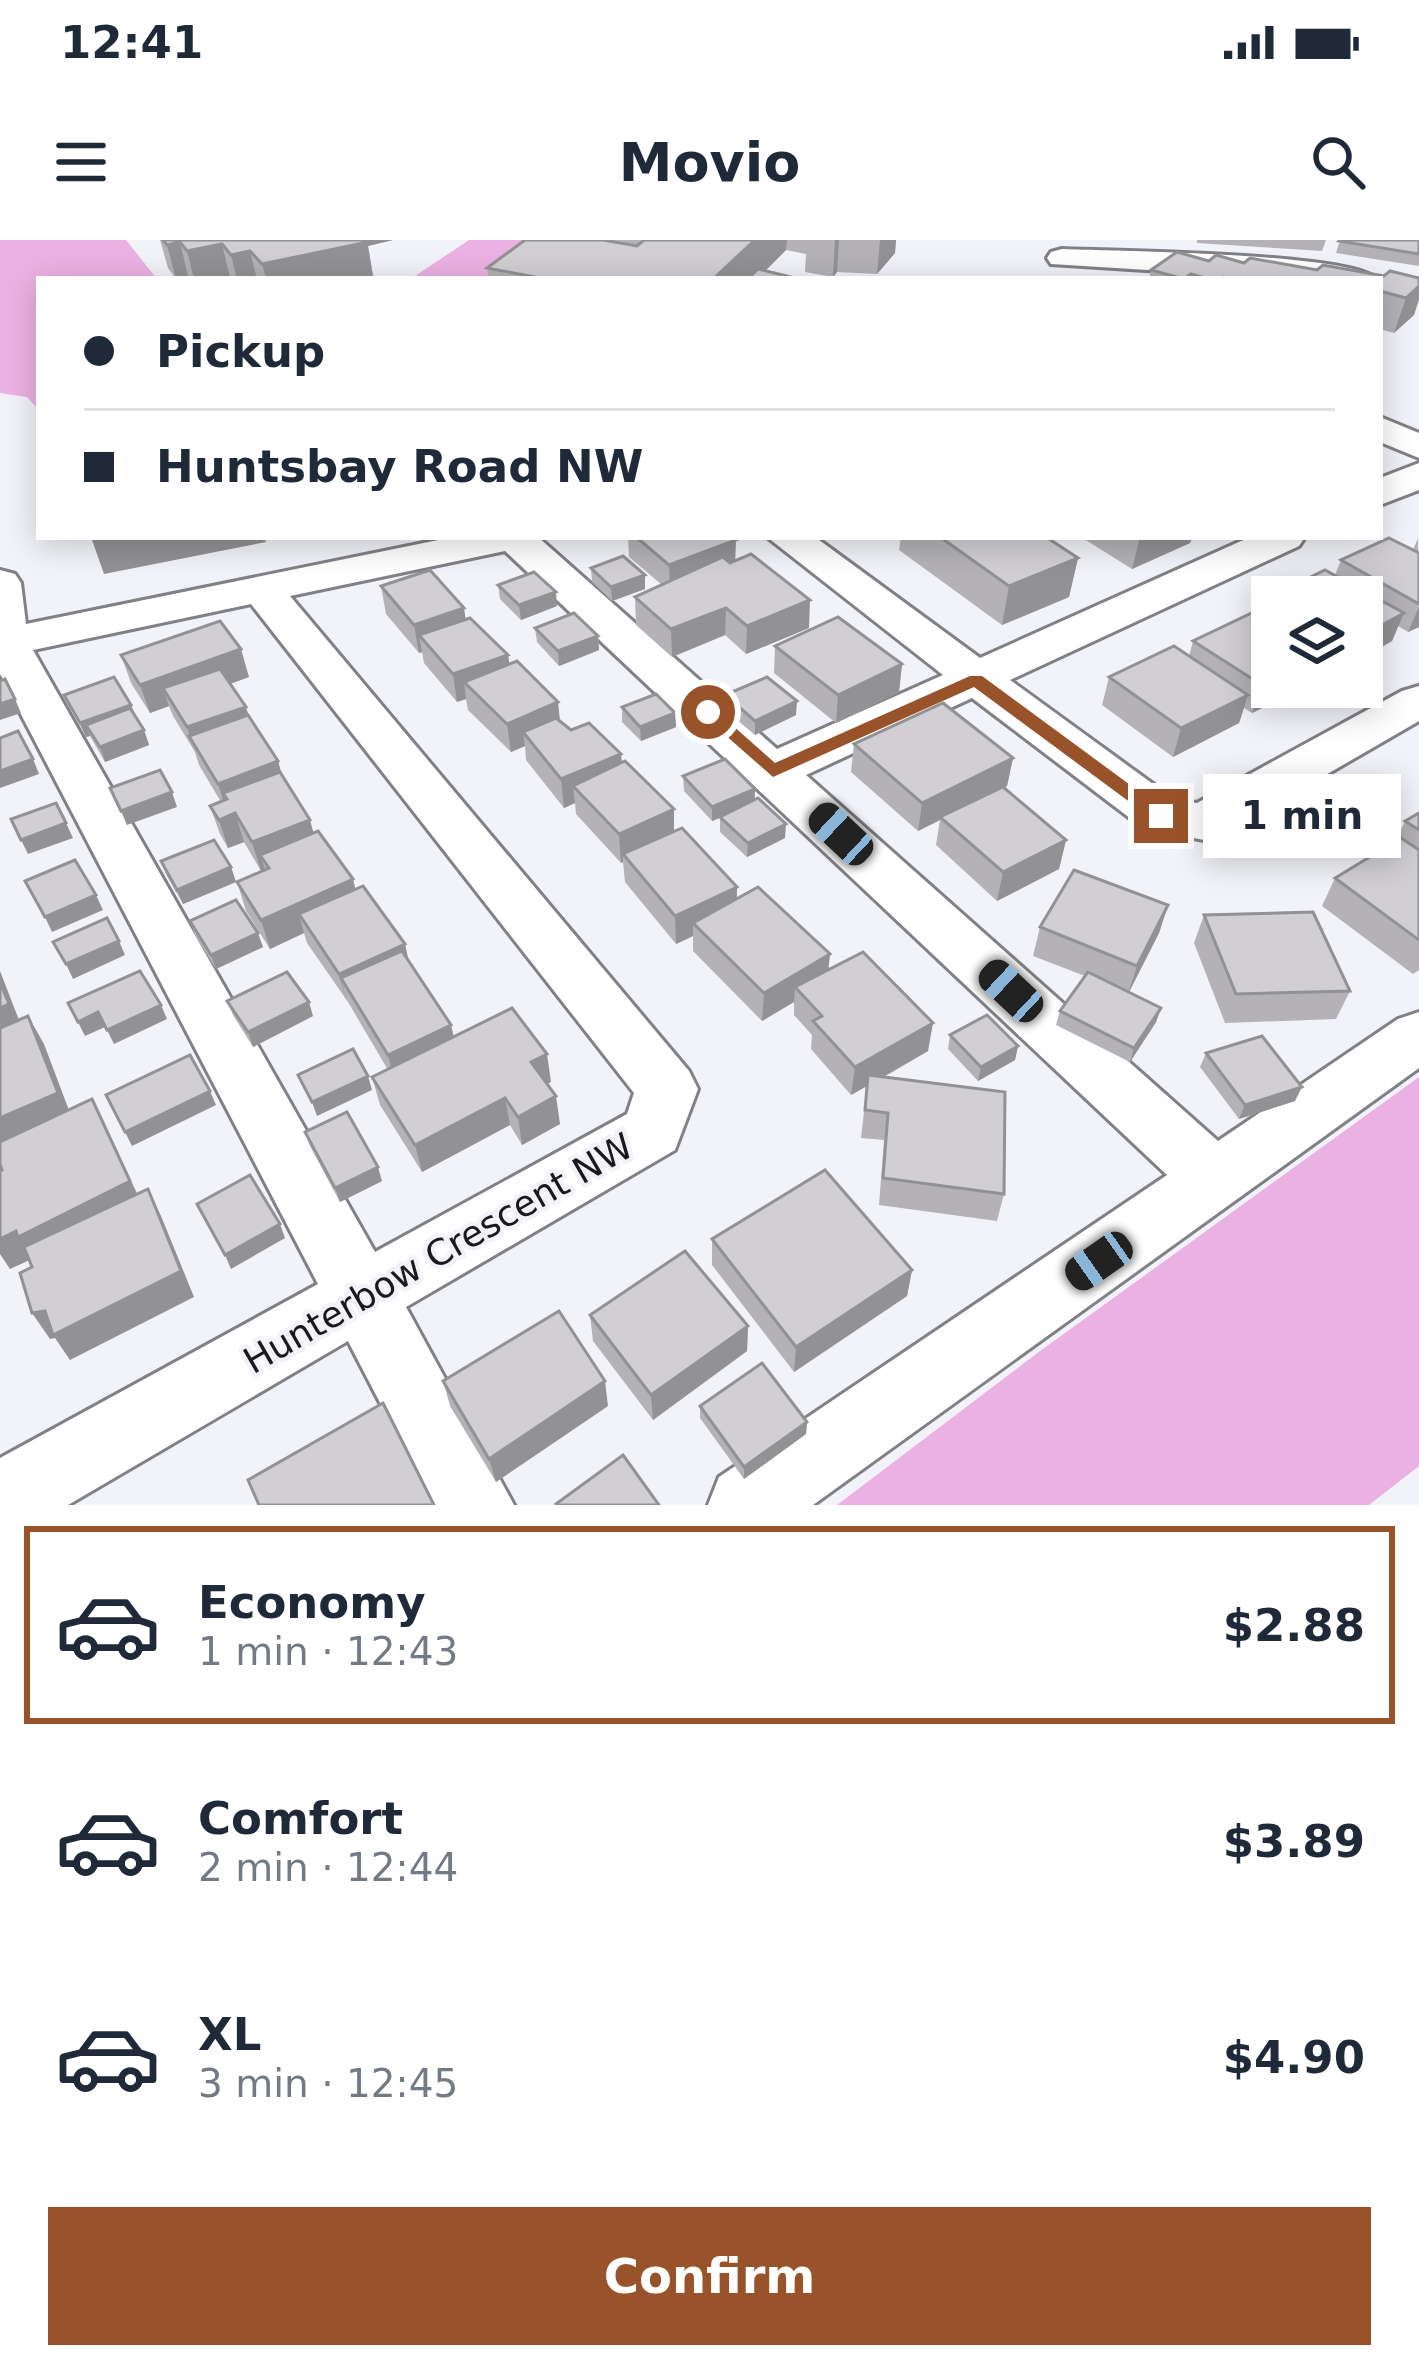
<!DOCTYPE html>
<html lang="en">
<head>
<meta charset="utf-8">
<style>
  body { margin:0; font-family:"DejaVu Sans",sans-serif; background:#f2f2f3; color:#1f2937; height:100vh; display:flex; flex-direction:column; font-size:45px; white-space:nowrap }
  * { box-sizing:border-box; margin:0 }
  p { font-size:39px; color:#747a83 }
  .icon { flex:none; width:66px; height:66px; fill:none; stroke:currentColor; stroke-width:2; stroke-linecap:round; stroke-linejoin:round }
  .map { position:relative; height:1265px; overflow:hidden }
  .panel { display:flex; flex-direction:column; background:#fff; flex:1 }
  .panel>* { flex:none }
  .banner { position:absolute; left:36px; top:36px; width:1347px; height:264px; border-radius:0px; box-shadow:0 6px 30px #0003; display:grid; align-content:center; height:264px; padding:0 48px; background:#fff }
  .tools { position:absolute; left:1251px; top:336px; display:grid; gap:24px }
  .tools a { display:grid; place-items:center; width:132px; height:132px; border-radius:0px; background:#fff; box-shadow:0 6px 30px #0003; font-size:60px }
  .end { position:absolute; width:54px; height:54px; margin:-27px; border:15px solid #99532a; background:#fff; box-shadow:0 0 0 6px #fff }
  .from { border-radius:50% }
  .bubble { position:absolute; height:84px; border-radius:0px; background:#fff; box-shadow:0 6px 30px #0003; font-size:39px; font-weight:700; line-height:84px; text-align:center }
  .car { position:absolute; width:36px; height:72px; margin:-36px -18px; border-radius:15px; box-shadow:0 0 9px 3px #0007; background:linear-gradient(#222 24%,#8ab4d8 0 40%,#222 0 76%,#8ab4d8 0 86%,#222 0) }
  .banner b { display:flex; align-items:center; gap:42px; height:114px; font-size:45px }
  .banner b+b { border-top:3px solid #e0e1e3 }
  .banner i { width:30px; height:30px; background:#1f2937 }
  ul { padding:21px 0 0; list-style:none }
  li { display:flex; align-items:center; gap:36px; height:198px; margin:0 24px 18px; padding:0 24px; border:6px solid transparent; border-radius:0px }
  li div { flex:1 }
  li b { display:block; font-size:45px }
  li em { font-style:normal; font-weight:700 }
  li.on { border-color:#99532a }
  li>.icon { width:108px; height:108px; stroke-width:1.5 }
  .button { display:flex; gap:24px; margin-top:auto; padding:24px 48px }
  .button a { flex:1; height:138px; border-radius:0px; background:#99532a; color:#fff; font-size:48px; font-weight:700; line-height:138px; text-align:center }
  .status { display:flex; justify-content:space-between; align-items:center; height:84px; padding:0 60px; background:#fff; direction:ltr }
  .status svg { height:33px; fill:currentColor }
  header { display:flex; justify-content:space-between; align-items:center; height:156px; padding:0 48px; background:#fff; font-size:54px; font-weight:700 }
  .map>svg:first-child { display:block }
  .green { fill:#ecb1e3 }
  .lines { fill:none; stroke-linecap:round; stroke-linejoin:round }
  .minor-casing { stroke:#808186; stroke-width:6 }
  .minor { fill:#fff; fill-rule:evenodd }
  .wall { fill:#b4b2b6 }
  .shaded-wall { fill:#929194 }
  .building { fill:#d1cfd4; stroke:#929194; stroke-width:3 }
  .route { fill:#99532a }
  .labels { text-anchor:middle; stroke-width:9; stroke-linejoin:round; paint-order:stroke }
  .street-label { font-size:36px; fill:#19191b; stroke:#f2f3f8 }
</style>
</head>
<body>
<div class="status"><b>12:41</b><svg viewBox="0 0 49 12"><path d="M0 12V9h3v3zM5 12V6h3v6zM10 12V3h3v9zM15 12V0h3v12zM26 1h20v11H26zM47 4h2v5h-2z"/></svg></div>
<header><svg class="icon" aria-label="menu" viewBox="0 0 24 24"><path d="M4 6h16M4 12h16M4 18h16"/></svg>Movio<svg class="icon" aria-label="search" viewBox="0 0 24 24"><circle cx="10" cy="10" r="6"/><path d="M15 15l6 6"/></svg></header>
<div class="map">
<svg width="1419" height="1265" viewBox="0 0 1419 1265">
  <rect width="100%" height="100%" fill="#f2f3f8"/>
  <g class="green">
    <path d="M0 0H126L157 39H39V170L27 157 0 153Z"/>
    <path d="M469 0H553L505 39H401L415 36Z"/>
    <path d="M1419 837V1226L1369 1265H837L1036 1114Z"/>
  </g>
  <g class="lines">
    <g class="minor-casing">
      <g id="minor">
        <path d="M1062 9C1109 11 1354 13 1376 39H1290L1051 24 1047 18 1051 12Z"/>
        <path d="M1380 177 1419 193V218L1380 202Z"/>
        <path d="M1419 223V250L1380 265V238Z"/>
        <path d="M453 297H538L777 509 943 435 767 297H815L980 418 1250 297H1305L1299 306 1010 440 1175 560 1197 563 1402 451 1419 446V481L1222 595 1204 600 1143 588 972 458 806 535 1218 901 1398 779 1419 772V828L813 1265H708L719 1237 1167 935 505 311 290 356 689 831 698 849 675 910 406 1067 514 1265H433L348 1101 68 1265H0V1218L318 1044 0 434V330L15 334 21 343 26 384ZM251 364 634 853 627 874 375 1012 33 410Z"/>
      </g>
    </g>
    <use href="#minor" class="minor"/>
  </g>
  <g class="wall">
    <path d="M160 0H393L368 6 373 36 358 39H191L188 36 176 39 168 28Z"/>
    <path d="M525 0H896L895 13 877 34 837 32 833 37 805 32 806 14 786 10 765 31 799 39H489L487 28Z"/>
    <path d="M1197 0H1326L1322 11 1197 3Z"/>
    <path d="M1340 0H1419V26L1336 13Z"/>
    <path d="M1209 21 1419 38V59L1414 75 1394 93 1380 89V39H1149L1151 30Z"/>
    <path d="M628 297H731L735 320 809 388 746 414 725 395 672 417 636 385 635 357 662 345 629 317Z"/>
    <path d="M901 297H1046L1078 318 1069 357 1002 385 899 310Z"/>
    <path d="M1081 297H1192L1190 303 1132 329Z"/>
    <path d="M1418 298 1419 387 1408 392 1398 386 1392 401 1362 418V357H1272V447H1305L1252 473 1244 468 1239 483 1173 517 1102 465 1109 437 1189 416 1193 401 1266 375 1272 356 1335 335 1341 320 1413 310Z"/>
    <path d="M591 328 645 335V349L612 361 592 342Z"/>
    <path d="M498 345 557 366 521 380 500 359Z"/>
    <path d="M381 346 466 379 508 415 509 424 560 481 571 490 621 514 622 523 674 569V591L737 647V659L830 714 828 730 928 811 884 837 1004 954 997 981 879 965 884 900 861 898 867 846 851 855 811 809 812 795 794 775V762L762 781 693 711V696L676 704 625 642 623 622 621 623 576 574 575 563 564 568 526 520 525 506 511 512 468 470 466 459 457 462 424 423 422 412 419 413 386 374Z"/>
    <path d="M535 388 598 396 599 410 559 426 537 402Z"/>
    <path d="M775 406 902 424 899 452 836 483 774 433Z"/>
    <path d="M121 415 249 437 230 444 278 521 282 536 313 593 355 649 405 704 408 720 451 785 454 797 551 842 547 843 560 884 522 905 510 885 422 932 380 865 372 837 388 830 348 762 307 703 304 693 270 709 246 671 237 642 265 629 261 631 244 602 228 608 220 594 210 566 221 562 199 525 195 512 173 476 169 466 150 473 131 443Z"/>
    <path d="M64 455 137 479 144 490 149 505 105 522 90 496 86 497Z"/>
    <path d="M725 455 796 475 755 495 725 470Z"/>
    <path d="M622 467 675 473 676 487 641 501 622 482Z"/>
    <path d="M854 504 1013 518 1007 546 1004 548 1066 600 1059 629 997 661 936 605 940 580 918 591 851 532Z"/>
    <path d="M683 536 755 549V560L785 598 747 617 720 592V578L712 581 684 551Z"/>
    <path d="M1419 573V730L1413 734 1322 666 1335 638 1396 601 1405 581Z"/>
    <path d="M161 621 231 627 236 642 183 664 167 636Z"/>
    <path d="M1168 665 1159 693 1129 752 1161 768 1156 782 1130 822 1056 785 1060 771 1085 736 1033 716 1040 687Z"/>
    <path d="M1204 675 1350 751 1336 779 1225 783 1194 703Z"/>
    <path d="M190 681 263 707 216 729 195 695Z"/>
    <path d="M227 761 313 776 253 807 233 775Z"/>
    <path d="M950 795 1018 806 1015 820 978 841 948 809Z"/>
    <path d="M1206 813 1295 861 1239 879 1200 827Z"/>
    <path d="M305 892 382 941 340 962 310 906Z"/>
    <path d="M712 999 912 1030 907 1056 794 1132 712 1025Z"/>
    <path d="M590 1075 748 1086 747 1111 653 1180 593 1101Z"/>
    <path d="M443 1141 608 1166 496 1242 450 1166Z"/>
    <path d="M700 1166 807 1182 806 1194 744 1239 700 1178Z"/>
  </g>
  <g class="shaded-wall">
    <path d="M346 0H393L368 6 373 36 358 39H266L262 24Z"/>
    <path d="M755 0H787L786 10 757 39H713Z"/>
    <path d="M835 0H839L837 32 833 37Z"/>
    <path d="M880 0H896L895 13 877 34Z"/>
    <path d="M180 2 188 36 176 39 167 5Z"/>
    <path d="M222 4 230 38 194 39 187 11Z"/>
    <path d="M250 11 257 39H237L231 15Z"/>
    <path d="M1419 46V59L1414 75 1394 93 1406 58Z"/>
    <path d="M91 297H264L266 302 104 334Z"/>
    <path d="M1140 297H1192L1190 303 1132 329Z"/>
    <path d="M736 300 735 327 670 352 669 325Z"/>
    <path d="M1078 318 1069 357 1002 385 1009 346Z"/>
    <path d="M645 335V349L612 361 611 347Z"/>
    <path d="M556 352 557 366 521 380 519 365Z"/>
    <path d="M810 360 809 388 746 414 747 386Z"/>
    <path d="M1419 367V387L1408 392Z"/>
    <path d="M464 368 468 395H419L422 412 419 413 414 385Z"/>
    <path d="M726 368 725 395 672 417 671 389Z"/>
    <path d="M1404 373 1392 401 1362 418V396Z"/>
    <path d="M598 396 599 410 559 426 558 411Z"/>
    <path d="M241 409 249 437 173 464 163 448 169 466 150 473 140 445Z"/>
    <path d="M508 415 512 443 464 442 466 459 457 462 453 434Z"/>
    <path d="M902 424 899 452 836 483 838 455Z"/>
    <path d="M1272 440V447H1305L1252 473 1262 445Z"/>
    <path d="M1248 455 1239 483 1173 517 1181 488Z"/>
    <path d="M15 459 21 473 0 480V464Z"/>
    <path d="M797 461 796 475 755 495V481Z"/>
    <path d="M558 462 561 490 523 492 525 506 511 512 507 484Z"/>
    <path d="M131 465 137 479 86 485 90 496 86 497 80 483Z"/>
    <path d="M246 467 254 495 191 500 187 487Z"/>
    <path d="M675 473 676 487 641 501 640 487Z"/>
    <path d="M144 490 149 505 105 522 100 507Z"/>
    <path d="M621 514 623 543 573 546 575 563 564 568 561 539Z"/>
    <path d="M1013 518 1007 546 943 579 940 577V580L918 591 922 563Z"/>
    <path d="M33 519 39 534 0 548V531Z"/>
    <path d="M278 521 286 550 223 553 229 571 227 572 218 544Z"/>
    <path d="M755 549 754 563 712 581V567Z"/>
    <path d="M172 552 177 567 127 585 121 571Z"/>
    <path d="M674 569V598L623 614V622L621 623 619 594Z"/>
    <path d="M235 573 244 602 228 608 219 580Z"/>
    <path d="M310 580 318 609 260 615 265 629 261 631 252 602Z"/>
    <path d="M66 583 73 598 28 614 21 600Z"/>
    <path d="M786 584 785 598 747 617 748 603Z"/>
    <path d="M1066 600 1059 629 997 661 1003 632Z"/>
    <path d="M231 627 236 642 183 664 177 650Z"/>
    <path d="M353 639 360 668 299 674 304 693 270 709 261 680Z"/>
    <path d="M737 647 736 676 693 683V696L676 704 675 676Z"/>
    <path d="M96 655 103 670 52 692 45 677Z"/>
    <path d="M1168 665 1159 693 1128 754 1137 726Z"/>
    <path d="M258 693 263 707 216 729 211 715Z"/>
    <path d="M119 701 125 715 73 739 66 724Z"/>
    <path d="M405 704 411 732 341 738 347 763 339 734Z"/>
    <path d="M830 714 827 742 795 747 794 762 762 781 764 753Z"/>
    <path d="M0 731 24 793 0 803Z"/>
    <path d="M309 762 313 776 253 807 248 792Z"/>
    <path d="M161 765 167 779 114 804 107 790Z"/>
    <path d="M1161 768 1156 782 1130 822 1134 808Z"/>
    <path d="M98 772 105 787 85 796 78 782Z"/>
    <path d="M28 776 44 804 73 881 0 913V878Z"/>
    <path d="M933 783 928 811 851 855 855 827Z"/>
    <path d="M451 785 457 813 395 843 388 815Z"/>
    <path d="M1018 806 1015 820 978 841 981 827Z"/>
    <path d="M547 814 551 842 535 849 531 822Z"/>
    <path d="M368 836 372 850 317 876 312 862Z"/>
    <path d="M1302 847 1295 861 1239 879 1245 865Z"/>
    <path d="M210 851 216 865 132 906 125 892Z"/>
    <path d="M556 856 560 884 522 905 518 877Z"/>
    <path d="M505 858 510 885 422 932 415 905Z"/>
    <path d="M92 859 144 968 10 1029 0 1014V999Z"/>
    <path d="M378 927 382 941 340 962 335 948Z"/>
    <path d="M148 949 161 976 194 1057 70 1120 55 1098 50 1099 32 1073Z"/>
    <path d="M280 984 285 998 231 1029 225 1015Z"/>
    <path d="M912 1030 907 1056 794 1132 796 1107Z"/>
    <path d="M748 1086 747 1111 653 1180 651 1155Z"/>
    <path d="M605 1141 608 1166 496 1242 489 1219Z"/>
    <path d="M807 1182 806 1194 744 1239V1227Z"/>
  </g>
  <g class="building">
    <path d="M163 0H365L368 2 262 24 250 11 231 15 222 4 187 11 180 2 167 5Z"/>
    <path d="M525 0H603L637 6 644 0H755L713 39H546L487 28Z"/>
    <path d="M1340 0H1419V14L1339 1Z"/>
    <path d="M1177 12 1209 21 1216 15 1244 23 1250 18 1317 30 1323 25 1384 36 1390 31 1419 38V46L1406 58 1380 51V39H1232L1223 37 1220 39H1208L1191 34 1184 39 1151 30Z"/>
    <path d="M758 29 799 39H748Z"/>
    <path d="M636 297H731L736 300 669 325Z"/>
    <path d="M940 297H1046L1078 318 1009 346Z"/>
    <path d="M1389 298 1419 313V364L1341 320Z"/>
    <path d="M751 314 810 360 747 386 726 368 671 389 635 357 723 317 730 323Z"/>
    <path d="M623 316 645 335 611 347 591 328Z"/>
    <path d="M430 330 464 368 414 385 381 346Z"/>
    <path d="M1325 330 1404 373 1362 396V357L1272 356Z"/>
    <path d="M534 332 556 352 519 365 498 345Z"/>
    <path d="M1258 370 1272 379V440L1262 445 1193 401Z"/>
    <path d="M574 373 598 396 558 411 535 388Z"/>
    <path d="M838 377 902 424 838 455 775 406Z"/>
    <path d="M470 378 508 415 453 434 419 395Z"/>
    <path d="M220 381 241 409 140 445 121 415Z"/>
    <path d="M1174 406 1248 455 1181 488 1109 437Z"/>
    <path d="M517 421 558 462 507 484 464 442Z"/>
    <path d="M220 429 246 467 187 487 163 448Z"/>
    <path d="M114 437 131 465 80 483 64 455Z"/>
    <path d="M767 437 797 461 755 481 725 455Z"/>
    <path d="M5 439 15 459 0 464V441Z"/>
    <path d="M656 454 675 473 640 487 622 467Z"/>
    <path d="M943 463 1013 518 922 563 854 504Z"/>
    <path d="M130 468 144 490 100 507 86 485Z"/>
    <path d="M248 475 278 521 218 544 189 496Z"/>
    <path d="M556 478 571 490 589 483 621 514 561 539 523 492Z"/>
    <path d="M18 491 33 519 0 531V498Z"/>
    <path d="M725 519 755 549 712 567 683 536Z"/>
    <path d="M625 521 674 569 619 594 573 546Z"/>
    <path d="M160 530 172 552 121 571 110 548Z"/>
    <path d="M280 532 310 580 252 602 235 573 219 580 210 566 227 559 223 553Z"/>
    <path d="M1003 547 1066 600 1003 632 940 577Z"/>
    <path d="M758 558 786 584 748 603 720 577Z"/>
    <path d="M56 563 66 583 21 600 11 579Z"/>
    <path d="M1419 573V590L1405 581Z"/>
    <path d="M682 588 737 647 675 676 623 614Z"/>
    <path d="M318 591 353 639 261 680 237 642 269 628 260 615Z"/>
    <path d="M1401 598 1419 610V700L1335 638Z"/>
    <path d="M214 600 231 627 177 650 161 621Z"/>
    <path d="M75 620 96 655 45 677 25 641Z"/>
    <path d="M1074 630 1168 665 1137 726 1040 687Z"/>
    <path d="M363 646 405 704 339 734 299 674Z"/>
    <path d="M758 647 830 714 764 753 693 683Z"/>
    <path d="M236 660 258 693 211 715 190 681Z"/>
    <path d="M1313 672 1350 751 1236 754 1204 675Z"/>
    <path d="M107 678 119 701 66 724 53 702Z"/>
    <path d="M402 711 451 785 388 815 341 738Z"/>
    <path d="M863 712 933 783 855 827 813 781 822 776 795 747Z"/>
    <path d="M140 731 161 765 107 790 98 772 78 782 68 763Z"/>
    <path d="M287 732 309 762 248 792 227 761Z"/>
    <path d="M1088 732 1161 768 1134 808 1060 771Z"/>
    <path d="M0 742 9 764 0 768Z"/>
    <path d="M512 768 547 814 531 822 556 856 518 877 505 858 415 905 372 837Z"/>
    <path d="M987 775 1018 806 981 827 950 795Z"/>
    <path d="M28 776 58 853 0 878V788Z"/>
    <path d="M1262 796 1302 847 1245 865 1206 813Z"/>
    <path d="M353 809 368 836 312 862 298 835Z"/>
    <path d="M190 815 210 851 125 892 106 855Z"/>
    <path d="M868 835 1005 852 1004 954 883 938 888 873 865 870Z"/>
    <path d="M92 859 130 941 18 997 16 991 0 999V931L2 930 0 924V902Z"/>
    <path d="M347 872 378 927 335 948 305 892Z"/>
    <path d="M825 930 912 1030 796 1107 712 999Z"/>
    <path d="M250 935 280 984 225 1015 197 964Z"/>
    <path d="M148 949 181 1031 53 1095 45 1071 32 1073 20 1033 32 1027 24 1007Z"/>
    <path d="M685 1011 748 1086 651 1155 590 1075Z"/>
    <path d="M559 1071 605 1141 489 1219 443 1141Z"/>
    <path d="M762 1123 807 1182 744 1227 700 1166Z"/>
    <path d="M383 1163 434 1265H259L248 1240Z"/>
    <path d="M623 1215 659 1265H557L556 1264Z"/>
  </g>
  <path class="route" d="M970 436H982L1167 572V580H1154L974 447 773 537 699 472 714 469 775 523Z"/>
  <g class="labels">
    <g class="street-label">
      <text transform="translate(438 1013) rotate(-30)" y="13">Hunterbow Crescent NW</text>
    </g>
  </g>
</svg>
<div class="tools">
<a><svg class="icon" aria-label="layers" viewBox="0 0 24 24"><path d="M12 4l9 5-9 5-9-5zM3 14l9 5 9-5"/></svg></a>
</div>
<i class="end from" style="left:708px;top:472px"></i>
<i class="end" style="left:1161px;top:576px"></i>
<div class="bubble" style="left:1203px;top:534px;width:198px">1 min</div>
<i class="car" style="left:841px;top:594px;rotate:313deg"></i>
<i class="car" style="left:1011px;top:751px;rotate:313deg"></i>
<i class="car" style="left:1099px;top:1021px;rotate:235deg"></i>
<div class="banner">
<b><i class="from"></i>Pickup</b>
<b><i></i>Huntsbay Road NW</b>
</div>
</div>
<section class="panel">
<ul>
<li class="on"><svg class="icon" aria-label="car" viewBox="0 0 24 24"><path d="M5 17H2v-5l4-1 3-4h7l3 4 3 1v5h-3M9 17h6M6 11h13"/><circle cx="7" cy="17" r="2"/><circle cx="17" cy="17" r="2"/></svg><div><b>Economy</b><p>1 min · 12:43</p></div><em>$2.88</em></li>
<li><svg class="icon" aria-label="car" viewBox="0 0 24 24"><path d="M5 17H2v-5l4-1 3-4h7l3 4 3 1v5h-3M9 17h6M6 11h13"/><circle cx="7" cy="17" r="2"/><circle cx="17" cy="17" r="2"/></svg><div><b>Comfort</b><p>2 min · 12:44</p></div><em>$3.89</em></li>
<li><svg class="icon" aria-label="car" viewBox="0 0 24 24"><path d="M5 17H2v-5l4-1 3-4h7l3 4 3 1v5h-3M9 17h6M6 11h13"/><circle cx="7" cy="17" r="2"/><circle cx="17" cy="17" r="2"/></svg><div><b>XL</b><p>3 min · 12:45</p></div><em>$4.90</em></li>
</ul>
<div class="button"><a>Confirm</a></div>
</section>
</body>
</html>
